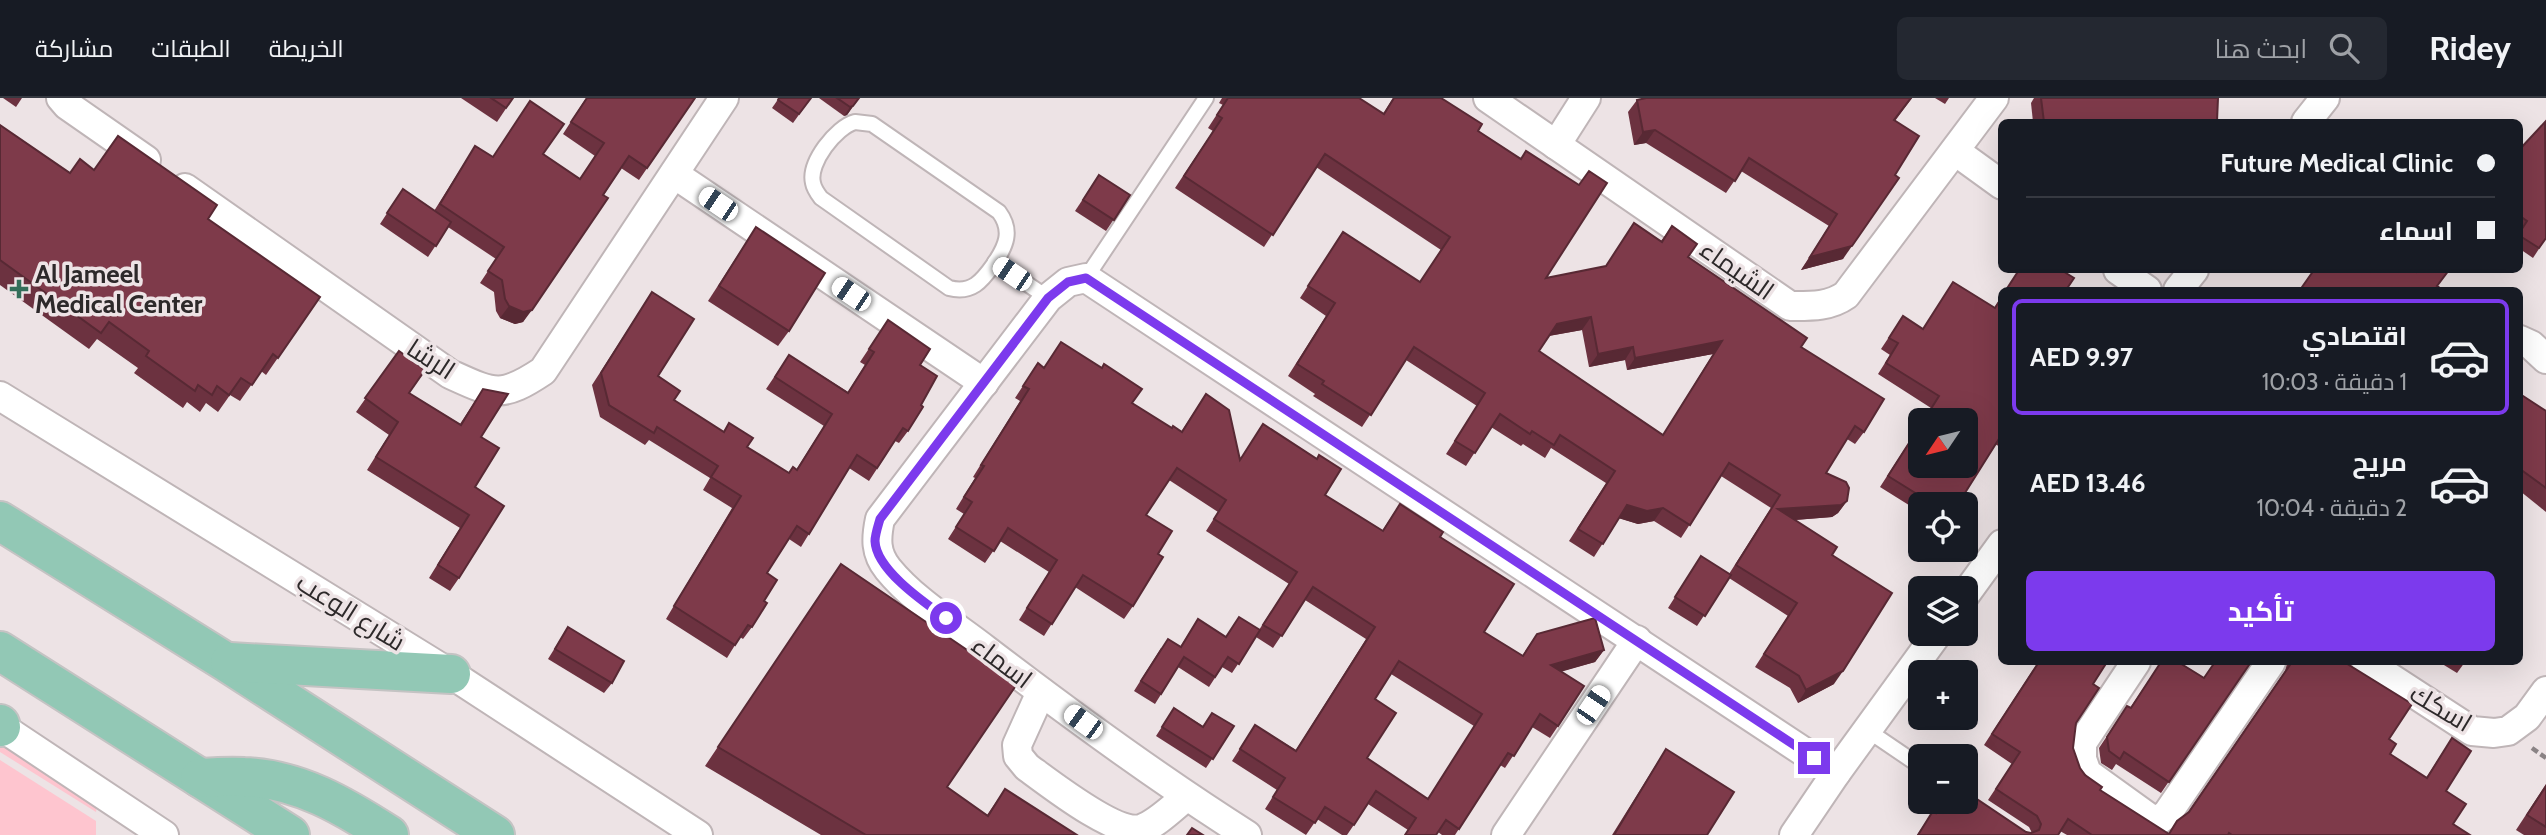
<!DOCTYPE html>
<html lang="ar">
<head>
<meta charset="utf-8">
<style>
  body { margin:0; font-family:Cabin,Cairo,sans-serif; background:#242831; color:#f1f3f6; direction:rtl; height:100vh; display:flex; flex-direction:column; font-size:26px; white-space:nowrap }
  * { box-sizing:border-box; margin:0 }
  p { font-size:23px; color:#9ea1a6 }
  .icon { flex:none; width:38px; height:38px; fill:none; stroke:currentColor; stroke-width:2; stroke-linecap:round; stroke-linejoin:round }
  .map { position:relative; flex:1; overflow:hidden; direction:ltr }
  .side { position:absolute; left:1998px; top:189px; width:525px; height:378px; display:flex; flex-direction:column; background:#171b24; border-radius:10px; box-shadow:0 7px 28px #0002; direction:rtl }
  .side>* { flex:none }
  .banner { position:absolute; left:1998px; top:21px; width:525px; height:154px; border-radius:10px; box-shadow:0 7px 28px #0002; direction:rtl; display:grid; align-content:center; height:154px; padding:0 28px; background:#171b24 }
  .needle { width:46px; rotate:235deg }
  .buttons { position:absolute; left:1908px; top:310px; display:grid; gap:14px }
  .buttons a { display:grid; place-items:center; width:70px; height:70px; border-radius:10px; background:#171b24; box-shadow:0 7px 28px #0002; font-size:35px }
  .end { position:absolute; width:32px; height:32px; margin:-16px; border:9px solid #7c3aed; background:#fff; box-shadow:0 0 0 4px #fff }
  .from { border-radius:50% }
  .car { position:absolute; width:21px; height:42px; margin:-21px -10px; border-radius:9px; box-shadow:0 0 5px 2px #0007; background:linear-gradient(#fff 24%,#345 0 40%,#fff 0 76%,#345 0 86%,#fff 0) }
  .banner b { display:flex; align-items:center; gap:24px; height:66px; font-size:26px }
  .banner b+b { border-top:2px solid #363941 }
  .banner i { width:18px; height:18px; background:#f1f3f6 }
  ul { padding:12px 0 0; list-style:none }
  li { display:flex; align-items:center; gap:21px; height:116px; margin:0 14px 10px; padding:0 14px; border:4px solid transparent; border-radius:10px }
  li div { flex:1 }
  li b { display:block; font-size:26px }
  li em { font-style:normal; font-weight:700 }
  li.on { border-color:#7c3aed }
  li>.icon { width:63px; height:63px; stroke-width:1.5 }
  .primary-button { display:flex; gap:14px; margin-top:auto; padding:14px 28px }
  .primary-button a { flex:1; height:80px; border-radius:10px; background:#7c3aed; color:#fff; font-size:28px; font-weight:700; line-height:80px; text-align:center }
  header { display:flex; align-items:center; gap:42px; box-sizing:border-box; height:98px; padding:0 35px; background:#171b24; border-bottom:2px solid #363941 }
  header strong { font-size:33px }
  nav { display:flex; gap:38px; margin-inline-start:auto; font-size:24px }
  .search { width:490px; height:63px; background:#242831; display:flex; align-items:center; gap:18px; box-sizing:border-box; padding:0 24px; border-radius:10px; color:#9ea1a6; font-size:26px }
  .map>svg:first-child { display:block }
  .green { fill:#fec5cf }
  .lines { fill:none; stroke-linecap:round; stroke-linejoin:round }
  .service-casing { stroke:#bfb5b7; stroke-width:18 }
  .minor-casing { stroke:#bfb5b7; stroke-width:32 }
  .primary-casing { stroke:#c4c3c3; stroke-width:42 }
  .path { stroke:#8a8385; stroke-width:4.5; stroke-dasharray:7 3.5; stroke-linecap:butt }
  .service { stroke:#fff; stroke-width:14 }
  .minor { stroke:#fff; stroke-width:28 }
  .primary { stroke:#92c8b5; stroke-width:38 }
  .wall { fill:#6c3240; fill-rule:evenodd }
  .shaded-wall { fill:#582934 }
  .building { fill:#7e3a4a; stroke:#582934; stroke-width:2; fill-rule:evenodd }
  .route { stroke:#7c3aed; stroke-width:9 }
  .poi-dot { fill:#336f5a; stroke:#ede3e5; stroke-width:2.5 }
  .labels { text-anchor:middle; stroke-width:7; stroke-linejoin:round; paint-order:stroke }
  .street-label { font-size:26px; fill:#2d292a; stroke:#ede3e5 }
  .poi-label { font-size:26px; font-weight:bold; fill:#2d292a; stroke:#ede3e5; text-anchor:start }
</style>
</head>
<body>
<header>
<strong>Ridey</strong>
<div class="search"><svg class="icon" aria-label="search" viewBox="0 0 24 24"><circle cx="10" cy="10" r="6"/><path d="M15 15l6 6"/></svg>ابحث هنا</div>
<nav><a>الخريطة</a><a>الطبقات</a><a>مشاركة</a></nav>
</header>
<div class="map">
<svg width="2546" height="737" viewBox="0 0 2546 737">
  <rect width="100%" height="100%" fill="#ede3e5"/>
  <g class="green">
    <path d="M0 636 99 696 96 714 0 654Z"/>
    <path d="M0 662 96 723V737H0Z"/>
  </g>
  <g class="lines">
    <g class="service-casing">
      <g id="service">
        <path d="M855 24 872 26 999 114C1013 133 1006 148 994 166 982 183 972 196 949 190L821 100C818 96 814 91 813 85 808 65 836 29 855 24Z"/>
        <path d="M995 164 1048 200"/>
        <path d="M1086 180 1206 0"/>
        <path d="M1867 632 1920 668"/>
      </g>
    </g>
    <g class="minor-casing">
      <g id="minor">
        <path d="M61 0 67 7 146 62"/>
        <path d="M1488 0 1790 208C1810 208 1829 209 1846 197L1994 0"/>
        <path d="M2306 24 2325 0"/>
        <path d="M1556 47 1586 0"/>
        <path d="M1955 53 2002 87"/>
        <path d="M674 76 984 285"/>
        <path d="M185 90 450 276C494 296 501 301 543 273L724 0"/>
        <path d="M2118 172 2147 192"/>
        <path d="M2178 192 2194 172"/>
        <path d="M2520 242 2531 247 2546 261"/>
        <path d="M0 298 451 576 698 737"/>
        <path d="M1965 497 2002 446"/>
        <path d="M2136 564 2082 645V661L2087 675 2151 721H2160L2167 716 2271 564"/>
        <path d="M2366 564 2472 633 2494 635 2508 633 2527 619 2546 593"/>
        <path d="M1041 594 1017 647 1018 658 1027 669C1049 685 1115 737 1141 731 1157 726 1173 709 1186 699"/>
        <path d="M0 628 164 737"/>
        <path d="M1247 737C1157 680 1071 617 986 552 954 527 914 503 888 471 875 455 876 440 880 421L1048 200 1068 184 1086 180 1836 675"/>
        <path d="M1506 737 1637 542"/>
        <path d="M1794 737 1836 675 1937 536"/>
      </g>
    </g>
    <g class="primary-casing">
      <g id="primary">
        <path d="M0 423 226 564 495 737"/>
        <path d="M0 553 290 737"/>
        <path d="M230 564 451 576"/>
        <path d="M0 626 1 629"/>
        <path d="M200 680C215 679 229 678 244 679 299 681 344 708 389 737"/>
      </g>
    </g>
    <path class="path" d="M2532 650 2546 660"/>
    <use href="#service" class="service"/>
    <use href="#minor" class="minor"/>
    <use href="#primary" class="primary"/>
  </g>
  <g class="wall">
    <path d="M3 0H22L16 9Z"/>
    <path d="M461 0H513L497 24Z"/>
    <path d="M586 0H695L639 82 621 70 523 224 515 226 500 220 496 213 494 194 480 185 496 161 448 129 428 159 380 126 403 91 434 113 475 48 492 59 543 56 580 81 595 58 563 36Z"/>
    <path d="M779 0H811L793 25 772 10Z"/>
    <path d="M819 0H859L847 17 844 18Z"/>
    <path d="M1222 0H1359L1383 16 1393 0H1441L1478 33 1520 60 1579 87 1589 73 1546 180 1606 168 1634 125 1661 143 1672 128 1688 159 1801 249 1864 334 1855 346 1847 341 1826 375 1847 403 1838 415 1832 419 1795 422 1832 457 1834 586 1798 605 1790 590 1755 569 1788 518 1729 480 1697 528 1668 510 1701 458 1729 476 1771 410 1721 378 1681 440 1654 423 1638 426 1619 420 1594 459 1569 443 1606 385 1551 350 1545 360 1523 346 1521 348 1491 329 1466 368 1446 356 1477 308 1406 262 1362 329 1313 298 1315 296 1288 278 1326 218 1300 200 1343 134 1420 184 1441 152 1316 69 1264 149 1175 90 1213 33 1208 30 1223 7 1219 5ZM1582 232 1589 269 1625 262 1627 272 1713 256 1663 337 1539 253 1549 238Z"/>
    <path d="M1646 0H1912L1895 23 1843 161 1801 172 1829 128 1741 73 1726 95 1646 45 1634 47 1628 14 1637 2Z"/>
    <path d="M1935 0H1949L1945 6Z"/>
    <path d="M2034 0H2218L2216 24H2033L2031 5Z"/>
    <path d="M0 27 70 75 94 72 208 121 320 199 266 277 261 273 240 303 230 297 218 314 206 305 200 314 187 304 183 310 134 275 138 270 97 241 89 251 0 187Z"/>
    <path d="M2520 51 2546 140 2533 160 2520 151Z"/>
    <path d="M1099 77 1130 97 1106 133 1075 113Z"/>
    <path d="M756 129 789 233 778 248 708 203Z"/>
    <path d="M1953 184 1994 210 2002 198V350L1995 346 1958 406H1920V414L1880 389 1920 327V368L1965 322H1923L1931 310 1878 276 1890 257 1881 251 1903 218 1923 231Z"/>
    <path d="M652 194 658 278 674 302 723 334 729 325 747 349 789 375 796 372 824 328 766 291 789 257 848 294 865 267 860 264 888 222 920 267 921 307 908 333 899 345 895 343 869 383 849 370 801 449 789 441 767 475 764 503 752 529 743 541 740 539 727 560 666 521 732 410 703 392 710 380 649 342 645 347 600 319 592 287Z"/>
    <path d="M399 253 409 295 460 326 483 291 481 339 475 389 459 480 450 493 429 480 460 430 367 372 389 337 356 314Z"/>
    <path d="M1038 265 1044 269 1132 305 1172 330 1181 334 1206 296 1239 361 1325 397 1382 433 1400 406 1440 439 1484 534 1522 558 1537 536 1604 552 1595 564 1562 573 1558 628 1550 640 1532 629 1505 670 1500 667 1455 737H1442L1438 734 1436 737H1405L1408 732 1368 706 1347 737H1342L1317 721 1306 737 1265 711 1277 692 1232 663 1255 627 1296 652 1366 541 1305 502 1273 550 1256 539 1232 575 1222 569 1209 589 1178 569 1155 606 1134 593 1161 550 1180 549 1198 521 1225 539 1259 532 1289 486 1206 433 1218 414 1169 382 1146 417 1158 456 1133 508 1124 521 1075 489 1044 538 1019 522 1049 474 1000 443 985 465 948 441 964 416 956 411 975 380 973 379 1020 303 1015 300ZM1391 576 1474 628 1428 701 1367 660 1375 601Z"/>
    <path d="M2520 296 2546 313V414L2520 393Z"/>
    <path d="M828 485 947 689 987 717 1005 691 1077 737H821L705 668Z"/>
    <path d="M568 529 612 585 604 595 548 561Z"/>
    <path d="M2038 564 2093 586 2076 625 2073 650 2080 670 2100 692 2169 736 2188 714 2285 573 2287 566V564H2344L2389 641 2390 656 2426 680 2452 640 2446 693 2453 726 2470 737H2067L2060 733 2058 737H1917L1933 713 1936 714 1942 704H1965L1968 695 2026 734 2032 735 2029 729 1988 702 2012 666 1984 647Z"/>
    <path d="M2161 564 2203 580 2251 564 2161 695 2116 666 2112 672 2101 665 2099 650 2127 608 2130 610Z"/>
    <path d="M2439 564H2465L2457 575Z"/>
    <path d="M1174 610 1203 628 1212 615 1234 628 1206 670 1156 638Z"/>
    <path d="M1666 651 1707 737H1612L1657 665Z"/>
    <path d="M2546 686V737H2524L2516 732Z"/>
  </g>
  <g class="shaded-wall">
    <path d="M859 0 847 17 844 18 850 9Z"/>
    <path d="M1655 32 1646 45 1634 47 1643 34Z"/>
    <path d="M1852 148 1843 161 1801 172 1810 159Z"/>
    <path d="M509 208 532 212 523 224 515 226 500 220Z"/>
    <path d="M1591 219 1582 232 1548 238 1557 226Z"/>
    <path d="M1722 243 1713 256 1627 272 1635 260Z"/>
    <path d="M1633 249 1625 262 1589 269 1598 256Z"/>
    <path d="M1847 403 1838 415 1832 419 1769 424 1778 411Z"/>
    <path d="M1627 407 1663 410 1654 423 1638 426 1618 420Z"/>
    <path d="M1604 552 1595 564 1543 579 1551 567Z"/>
    <path d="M1843 573 1834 586 1798 605 1806 592Z"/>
  </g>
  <g class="building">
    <path d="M491 0H513L506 10Z"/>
    <path d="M587 0H695L647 70 629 58 603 97 608 100 532 212 523 214 509 208 505 201 502 182 488 173 504 149 440 106 475 48 493 59 530 3 564 26 543 56 580 81 604 45 571 24Z"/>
    <path d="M779 0H811L799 16 778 2Z"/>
    <path d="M837 0H859L853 8 850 9Z"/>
    <path d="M1228 0H1359L1384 16 1394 0H1441L1482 26 1478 33 1521 61 1526 53 1579 87 1589 73 1607 85 1546 180 1606 168 1634 125 1662 144 1672 128 1697 146 1688 159 1807 240 1801 249 1884 301 1864 334 1855 328 1826 375 1846 384 1849 390 1847 403 1841 407 1778 411 1837 449 1832 457 1892 495 1843 573 1806 592 1799 578 1764 556 1797 505 1736 467 1780 397 1729 365 1690 427 1663 410 1647 413 1627 407 1603 446 1578 431 1615 373 1560 337 1554 347 1532 333 1530 336 1500 316 1475 355 1455 343 1485 295 1414 249 1371 317 1322 286 1324 283 1297 266 1335 205 1308 188 1343 134 1420 184 1450 139 1325 56 1273 137 1184 78 1222 20 1217 17ZM1591 219 1598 256 1633 249 1635 260 1722 243 1663 337 1539 253 1557 226Z"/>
    <path d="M1646 0H1911L1894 22 1919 38 1895 77 1899 80 1852 148 1810 159 1837 116 1749 60 1735 83 1655 32 1643 34 1637 2Z"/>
    <path d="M2041 0H2218L2217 23 2215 24H2044Z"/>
    <path d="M2545 24 2546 140 2539 150 2520 138V134L2527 123 2520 118V51Z"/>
    <path d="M0 27 70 75 80 61 94 72 118 38 217 107 208 121 320 199 278 260 273 256 252 287 241 280 229 297 217 288 212 297 198 287 195 293 146 258 149 253 109 224 101 235 0 162Z"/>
    <path d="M1099 77 1130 97 1114 122 1083 102Z"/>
    <path d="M403 91 451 124 436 148 387 115Z"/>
    <path d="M756 129 825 175 789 233 719 188Z"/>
    <path d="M2019 172H2061L2074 180 2066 192H2006Z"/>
    <path d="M2314 172H2412L2416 174 2418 172H2449L2437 188 2443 192H2300Z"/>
    <path d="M1953 184 1995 210 2002 199V336L1958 406H1933L1888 378 1920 328V368H1965V322H1924L1939 298 1886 265 1898 245 1889 240 1903 218 1923 231Z"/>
    <path d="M652 194 694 221 658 278 680 293 674 302 724 334 729 325 753 340 747 349 789 375 793 369 797 372 832 316 775 279 789 257 848 295 874 254 869 251 888 222 930 251 920 267 937 278 921 307 923 309 908 333 903 330 877 370 857 357 809 436 797 428 767 475 777 482 764 503 767 505 752 529 748 527 735 547 674 508 741 398 711 379 718 368 657 329 654 335 609 307 601 275Z"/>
    <path d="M1061 244 1102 270 1104 266 1142 291 1132 305 1172 330 1173 328 1182 334 1206 296 1229 312 1240 362 1263 326 1317 361 1319 357 1341 371 1325 397 1383 433 1400 406 1443 434 1440 439 1514 486 1484 534 1523 558 1537 536 1595 520 1604 552 1551 567 1584 588 1558 628 1540 616 1514 658 1508 655 1459 731 1446 722 1436 737H1405L1416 720 1376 693 1354 727 1325 709 1315 725 1273 699 1285 680 1240 651 1255 627 1296 653 1375 529 1313 489 1282 538 1263 527 1297 474 1214 421 1226 402 1177 370 1146 417 1172 433 1158 456 1163 459 1133 508 1083 477 1052 526 1027 510 1057 462 1008 430 994 453 956 429 972 404 964 399 984 368 981 367 1029 291 1023 288 1038 265 1044 270ZM1399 563 1482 616 1428 701 1367 660 1396 615 1375 601Z"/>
    <path d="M399 253 425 272 409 295 461 327 483 291 508 296 481 339 499 350 475 389 504 408 459 480 438 467 469 417 376 359 398 324 365 300Z"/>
    <path d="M2520 296 2546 313V390L2520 371Z"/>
    <path d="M1701 458 1731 477 1705 518 1675 499Z"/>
    <path d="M841 466 1017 586 947 689 988 718 1005 691 1077 737H866L718 649Z"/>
    <path d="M1239 519 1260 532 1239 566 1228 559 1215 579 1184 559 1161 596 1141 583 1168 541 1181 549 1198 521 1226 539Z"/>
    <path d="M568 529 624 563 612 585 555 551Z"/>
    <path d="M2039 564H2107L2093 586 2099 590 2076 625 2073 650 2080 670 2085 677 2102 689 2100 692 2169 736 2177 723 2189 714 2292 564H2344L2412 606 2389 641 2396 646 2390 656 2427 680 2452 640 2471 653 2446 693 2466 706 2453 726 2470 737H2232L2229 735 2228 737H2092L2068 721 2058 737H1918L1933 713 1936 715 1943 704H1965V691L1968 695 2026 734 2031 735 2039 732 2041 726 2037 718 1996 691 2020 654 1992 636Z"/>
    <path d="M2161 564H2178L2204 580 2215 564H2251L2169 684 2124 654 2120 661 2109 653 2107 639 2127 608 2131 610Z"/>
    <path d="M1174 610 1203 629 1212 615 1234 628 1213 661 1162 629Z"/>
    <path d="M1666 651 1734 694 1707 737H1614Z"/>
    <path d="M2546 688V729L2527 717Z"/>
    <path d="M1192 730 1203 737H1187Z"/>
  </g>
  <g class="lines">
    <path class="route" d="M946 520C925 505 876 472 875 443 875 437 878 428 880 421L1048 200 1068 184 1086 180 1814 660"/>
  </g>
  <path class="poi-dot" d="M15.5 180.5h7v7h7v7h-7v7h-7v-7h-7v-7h7z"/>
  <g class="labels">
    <g class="street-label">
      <text transform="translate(1737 172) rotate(35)" y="9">الشيماء</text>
      <text transform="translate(431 261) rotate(33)" y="9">الرشا</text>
      <text transform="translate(351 514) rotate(32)" y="9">شارع الوعب</text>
      <text transform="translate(1002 564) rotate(37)" y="9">اسماء</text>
      <text transform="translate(2441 610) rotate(31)" y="9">اسكك</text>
    </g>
    <g class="poi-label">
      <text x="35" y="185">Al Jameel<tspan x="35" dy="30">Medical Center</tspan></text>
    </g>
  </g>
</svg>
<div class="buttons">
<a><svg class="needle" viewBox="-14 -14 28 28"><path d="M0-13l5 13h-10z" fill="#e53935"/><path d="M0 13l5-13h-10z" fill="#9ea1a6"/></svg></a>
<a><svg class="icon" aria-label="locate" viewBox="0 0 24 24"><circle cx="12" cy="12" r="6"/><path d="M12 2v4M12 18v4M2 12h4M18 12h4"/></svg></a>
<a><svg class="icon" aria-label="layers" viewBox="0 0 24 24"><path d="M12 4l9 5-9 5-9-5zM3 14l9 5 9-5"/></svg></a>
<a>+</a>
<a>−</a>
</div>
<i class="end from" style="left:946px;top:520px"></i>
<i class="end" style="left:1814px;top:660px"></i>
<i class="car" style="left:718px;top:106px;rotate:304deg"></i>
<i class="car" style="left:1012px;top:176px;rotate:304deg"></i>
<i class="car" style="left:851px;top:196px;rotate:304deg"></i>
<i class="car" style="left:1593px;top:607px;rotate:34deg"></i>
<i class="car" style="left:1083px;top:624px;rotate:306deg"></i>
<div class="banner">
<b><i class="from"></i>Future Medical Clinic</b>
<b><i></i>اسماء</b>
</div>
<section class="side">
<ul>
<li class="on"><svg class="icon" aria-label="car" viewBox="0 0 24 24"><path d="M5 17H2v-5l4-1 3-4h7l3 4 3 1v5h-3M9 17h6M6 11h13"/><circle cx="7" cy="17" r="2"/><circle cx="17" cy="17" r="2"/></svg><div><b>اقتصادي</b><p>1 دقيقة · 10:03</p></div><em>AED 9.97</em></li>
<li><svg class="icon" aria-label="car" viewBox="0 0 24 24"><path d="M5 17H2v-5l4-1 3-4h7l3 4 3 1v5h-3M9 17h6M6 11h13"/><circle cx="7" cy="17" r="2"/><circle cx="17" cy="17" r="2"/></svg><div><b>مريح</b><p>2 دقيقة · 10:04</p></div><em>AED 13.46</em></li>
</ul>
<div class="primary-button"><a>تأكيد</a></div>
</section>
</div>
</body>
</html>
